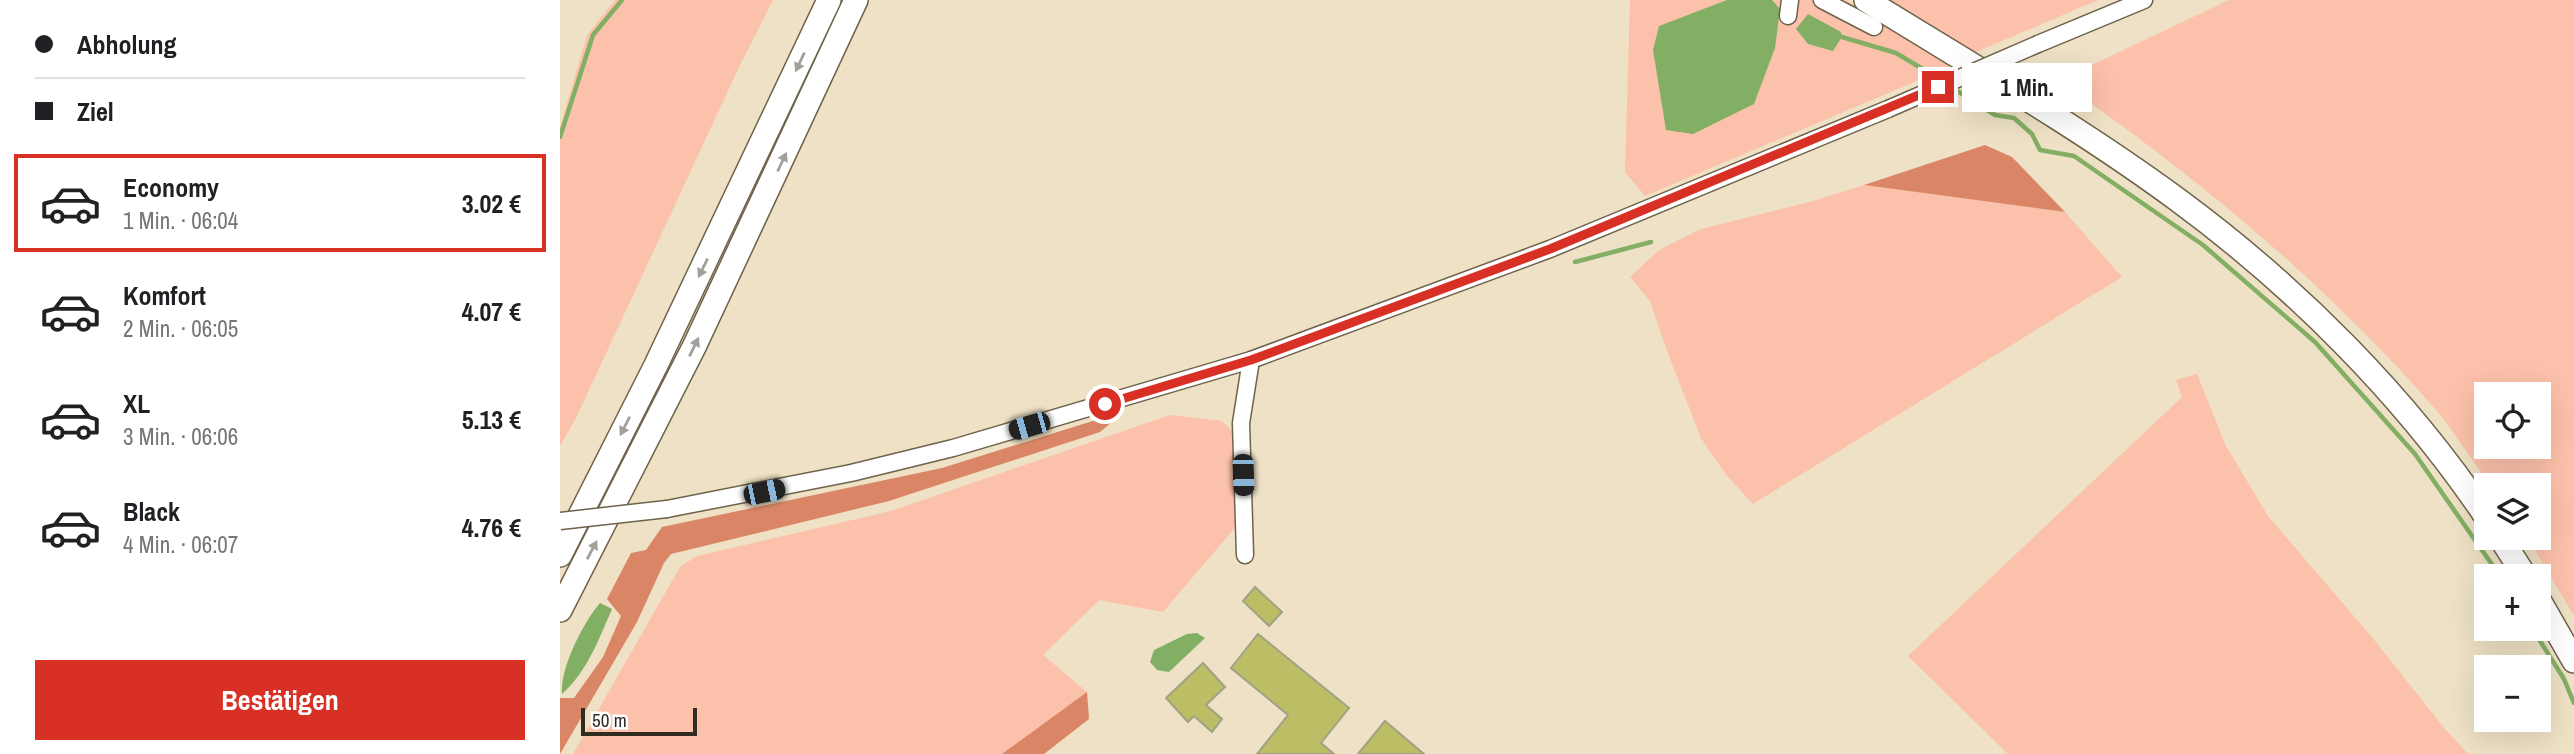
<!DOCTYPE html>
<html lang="de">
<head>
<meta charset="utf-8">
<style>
  body { margin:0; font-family:"Archivo Narrow",sans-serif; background:#f2f2f2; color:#202124; height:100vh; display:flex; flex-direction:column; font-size:26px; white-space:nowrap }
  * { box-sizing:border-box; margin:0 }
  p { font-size:23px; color:#757577 }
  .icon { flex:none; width:38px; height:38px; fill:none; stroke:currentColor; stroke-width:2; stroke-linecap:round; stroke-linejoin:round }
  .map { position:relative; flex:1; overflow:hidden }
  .panel { display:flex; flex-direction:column; background:#fff; width:560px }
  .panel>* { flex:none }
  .guide { display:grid; align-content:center; height:154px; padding:0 35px; background:#fff }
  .fabs { position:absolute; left:1914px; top:382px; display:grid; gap:14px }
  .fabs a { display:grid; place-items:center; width:77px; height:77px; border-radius:0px; background:#fff; box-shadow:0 7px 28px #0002; font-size:35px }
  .scale { position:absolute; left:21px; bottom:18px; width:116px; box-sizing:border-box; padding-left:7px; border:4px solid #312c22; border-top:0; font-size:19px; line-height:24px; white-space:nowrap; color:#312c22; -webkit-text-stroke:5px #fff; paint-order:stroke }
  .end { position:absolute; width:32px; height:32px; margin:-16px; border:9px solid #d93025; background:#fff; box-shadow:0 0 0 4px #fff }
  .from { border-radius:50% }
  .bubble { position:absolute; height:49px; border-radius:0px; background:#fff; box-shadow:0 7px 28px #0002; font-size:23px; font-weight:700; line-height:49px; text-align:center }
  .car { position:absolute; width:21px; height:42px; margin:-21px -10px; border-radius:9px; box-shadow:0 0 5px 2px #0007; background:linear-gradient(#222 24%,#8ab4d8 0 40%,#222 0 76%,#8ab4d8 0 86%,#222 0) }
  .guide b { display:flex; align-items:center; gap:24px; height:66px; font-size:26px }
  .guide b+b { border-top:2px solid #e0e0e0 }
  .guide i { width:18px; height:18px; background:#202124 }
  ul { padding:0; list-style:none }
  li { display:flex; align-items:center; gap:21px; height:98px; margin:0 14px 10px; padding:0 21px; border:4px solid transparent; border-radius:0px }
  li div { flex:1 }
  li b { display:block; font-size:26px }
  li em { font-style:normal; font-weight:700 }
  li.selected { border-color:#d93025 }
  li>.icon { width:63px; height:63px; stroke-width:1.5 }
  .button { display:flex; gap:14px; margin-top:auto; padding:14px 35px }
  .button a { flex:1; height:80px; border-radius:0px; background:#d93025; color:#fff; font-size:28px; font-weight:700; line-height:80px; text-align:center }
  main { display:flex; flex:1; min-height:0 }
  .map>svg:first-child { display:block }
  .green { fill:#fcc1aa; fill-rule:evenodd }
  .forest { fill:#da8666 }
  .water { fill:#83af64 }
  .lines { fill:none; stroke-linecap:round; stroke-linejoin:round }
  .stream { stroke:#83af64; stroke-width:4.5 }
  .building { fill:#bbbe65; stroke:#a0a285; stroke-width:2 }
  .minor-casing { stroke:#6e634a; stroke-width:19 }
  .highway-casing { stroke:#6e634a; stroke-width:26 }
  .minor { stroke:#fff; stroke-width:16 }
  .highway { stroke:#fff; stroke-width:23 }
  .minor-bridge-casing { stroke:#6e634a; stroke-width:19; stroke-linecap:butt }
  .minor-bridge { stroke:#fff; stroke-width:16 }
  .oneway { fill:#a2a09c }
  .route { stroke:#d93025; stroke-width:9 }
</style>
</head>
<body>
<main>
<section class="panel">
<div class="guide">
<b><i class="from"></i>Abholung</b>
<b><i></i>Ziel</b>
</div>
<ul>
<li class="selected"><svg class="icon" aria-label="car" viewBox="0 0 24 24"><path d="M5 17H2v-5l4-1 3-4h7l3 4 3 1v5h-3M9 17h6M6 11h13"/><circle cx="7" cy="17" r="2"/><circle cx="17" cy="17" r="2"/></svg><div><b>Economy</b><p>1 Min. · 06:04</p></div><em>3.02 €</em></li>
<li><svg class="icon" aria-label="car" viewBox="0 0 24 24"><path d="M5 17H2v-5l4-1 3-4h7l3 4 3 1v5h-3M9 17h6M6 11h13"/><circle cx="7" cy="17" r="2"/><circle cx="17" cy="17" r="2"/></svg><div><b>Komfort</b><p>2 Min. · 06:05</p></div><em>4.07 €</em></li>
<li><svg class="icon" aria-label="car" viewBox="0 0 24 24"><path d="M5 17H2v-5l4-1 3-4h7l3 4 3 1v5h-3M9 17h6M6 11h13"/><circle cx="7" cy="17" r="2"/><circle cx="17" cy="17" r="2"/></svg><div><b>XL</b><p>3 Min. · 06:06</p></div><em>5.13 €</em></li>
<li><svg class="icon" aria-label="car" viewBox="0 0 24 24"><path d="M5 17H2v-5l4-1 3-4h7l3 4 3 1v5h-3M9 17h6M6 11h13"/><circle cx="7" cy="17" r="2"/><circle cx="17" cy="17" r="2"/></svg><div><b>Black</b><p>4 Min. · 06:07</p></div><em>4.76 €</em></li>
</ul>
<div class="button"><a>Bestätigen</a></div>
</section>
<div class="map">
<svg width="2014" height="754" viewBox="0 0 2014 754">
  <rect width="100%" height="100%" fill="#eee1c5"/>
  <g class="green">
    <path d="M55 0H213L180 65 16 418 0 446V127L27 35Z"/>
    <path d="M1070 0H1286L1392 66 1085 196 1065 172Z"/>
    <path d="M1329 0H1538L1414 53Z"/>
    <path d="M1669 0H2014V616L1967 537H1979V485H1930C1912 461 1896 434 1877 411 1771 289 1647 185 1515 92V73ZM1927 394H1979V446H1927Z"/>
    <path d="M1304 185 1505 212 1562 277 1193 504 1167 476 1141 438 1107 351 1090 301 1070 277 1099 250 1141 229 1253 201Z"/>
    <path d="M1637 374 1666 446 1708 516 1811 636 1885 729 1908 754H1448L1348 656 1622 397 1616 380Z"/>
    <path d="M610 415 662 421 677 436 679 523 603 612 539 600 483 655 527 692 442 754H13L120 567 137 556 331 511Z"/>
  </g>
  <g class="forest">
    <path d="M1425 145 1452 157 1505 212 1304 185Z"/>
    <path d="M539 419 552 422 540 432 329 501 111 554 104 563 77 622 0 754V698H14L43 657 61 616 47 599 71 553 86 550 102 527 382 468Z"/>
    <path d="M527 692 529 719 484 754H442Z"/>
  </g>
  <g class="water">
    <path d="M1167 0H1212L1220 9 1215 48 1194 104 1133 134 1106 130 1093 50 1099 26Z"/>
    <path d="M1248 14 1281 32 1282 37 1273 51 1248 44 1236 29Z"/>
    <path d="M40 603 52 609C39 639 27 672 2 694 0 668 23 623 40 603Z"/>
    <path d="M637 633 645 638 609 672 597 670 590 662 594 650 627 634Z"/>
  </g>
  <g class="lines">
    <g class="stream">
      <path d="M1282 37 1336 53 1381 80"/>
      <path d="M1391 87 1435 115 1454 118 1472 134 1480 150 1514 156 1643 245 1755 342 1855 454 1940 576"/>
      <path d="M0 137 33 35 62 0"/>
      <path d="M1015 262 1091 242"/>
      <path d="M1972 628 2004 679 2014 703"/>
    </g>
  </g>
  <g class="building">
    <path d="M695 587 722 612 709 626 683 601Z"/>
    <path d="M698 634 789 708 761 743 774 754H697L728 715 671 668Z"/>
    <path d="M643 663 665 687 646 705 662 719 652 732 634 716 628 722 606 698Z"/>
    <path d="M825 721 864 754H798Z"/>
  </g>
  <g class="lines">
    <g class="minor-casing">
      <g id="minor">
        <path d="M1262 0 1314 27"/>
        <path d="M1228 16 1230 0"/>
        <path d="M1478 44 1584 0"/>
        <path d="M107 509 291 473 393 448 691 360 990 249 1328 109"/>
        <path d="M685 555 681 423 691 360"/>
      </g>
    </g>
    <g class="highway-casing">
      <g id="highway">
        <path d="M1306 0C1411 65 1519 127 1618 200 1736 287 1845 396 1927 518"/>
        <path d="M1940 537 1965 576"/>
        <path d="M0 555 96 365 269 0"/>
        <path d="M1979 600 2014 661"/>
        <path d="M0 610 135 345 296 0"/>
      </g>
    </g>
    <use href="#minor" class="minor"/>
    <use href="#highway" class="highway"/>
    <g class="minor-bridge-casing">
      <g id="minor-bridge">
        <path d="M1328 109 1478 44"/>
        <path d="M0 521 107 509"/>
      </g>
    </g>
    <use href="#minor-bridge" class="minor-bridge"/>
  </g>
  <defs><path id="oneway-solid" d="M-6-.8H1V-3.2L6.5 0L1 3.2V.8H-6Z" transform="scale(1.75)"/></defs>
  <g class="oneway">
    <use href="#oneway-solid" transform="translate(240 62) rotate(115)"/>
    <use href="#oneway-solid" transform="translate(222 162) rotate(-65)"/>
    <use href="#oneway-solid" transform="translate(143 268) rotate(116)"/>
    <use href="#oneway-solid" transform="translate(134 347) rotate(-64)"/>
    <use href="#oneway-solid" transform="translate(65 426) rotate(117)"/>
    <use href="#oneway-solid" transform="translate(32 550) rotate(-62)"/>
  </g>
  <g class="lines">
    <path class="route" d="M545 404 691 360 990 249 1378 87"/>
  </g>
</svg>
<div class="fabs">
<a><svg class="icon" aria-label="locate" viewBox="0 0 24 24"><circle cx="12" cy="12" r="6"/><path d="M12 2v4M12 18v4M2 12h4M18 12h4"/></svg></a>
<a><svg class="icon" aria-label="layers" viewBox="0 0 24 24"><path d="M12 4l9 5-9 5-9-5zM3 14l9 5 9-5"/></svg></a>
<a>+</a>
<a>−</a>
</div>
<div class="scale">50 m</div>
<i class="end from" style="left:545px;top:404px"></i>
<i class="end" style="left:1378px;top:87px"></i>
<div class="bubble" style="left:1402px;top:63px;width:130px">1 Min.</div>
<i class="car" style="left:469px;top:426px;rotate:254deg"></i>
<i class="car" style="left:683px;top:475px;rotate:178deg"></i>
<i class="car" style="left:204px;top:492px;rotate:78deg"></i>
</div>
</main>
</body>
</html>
